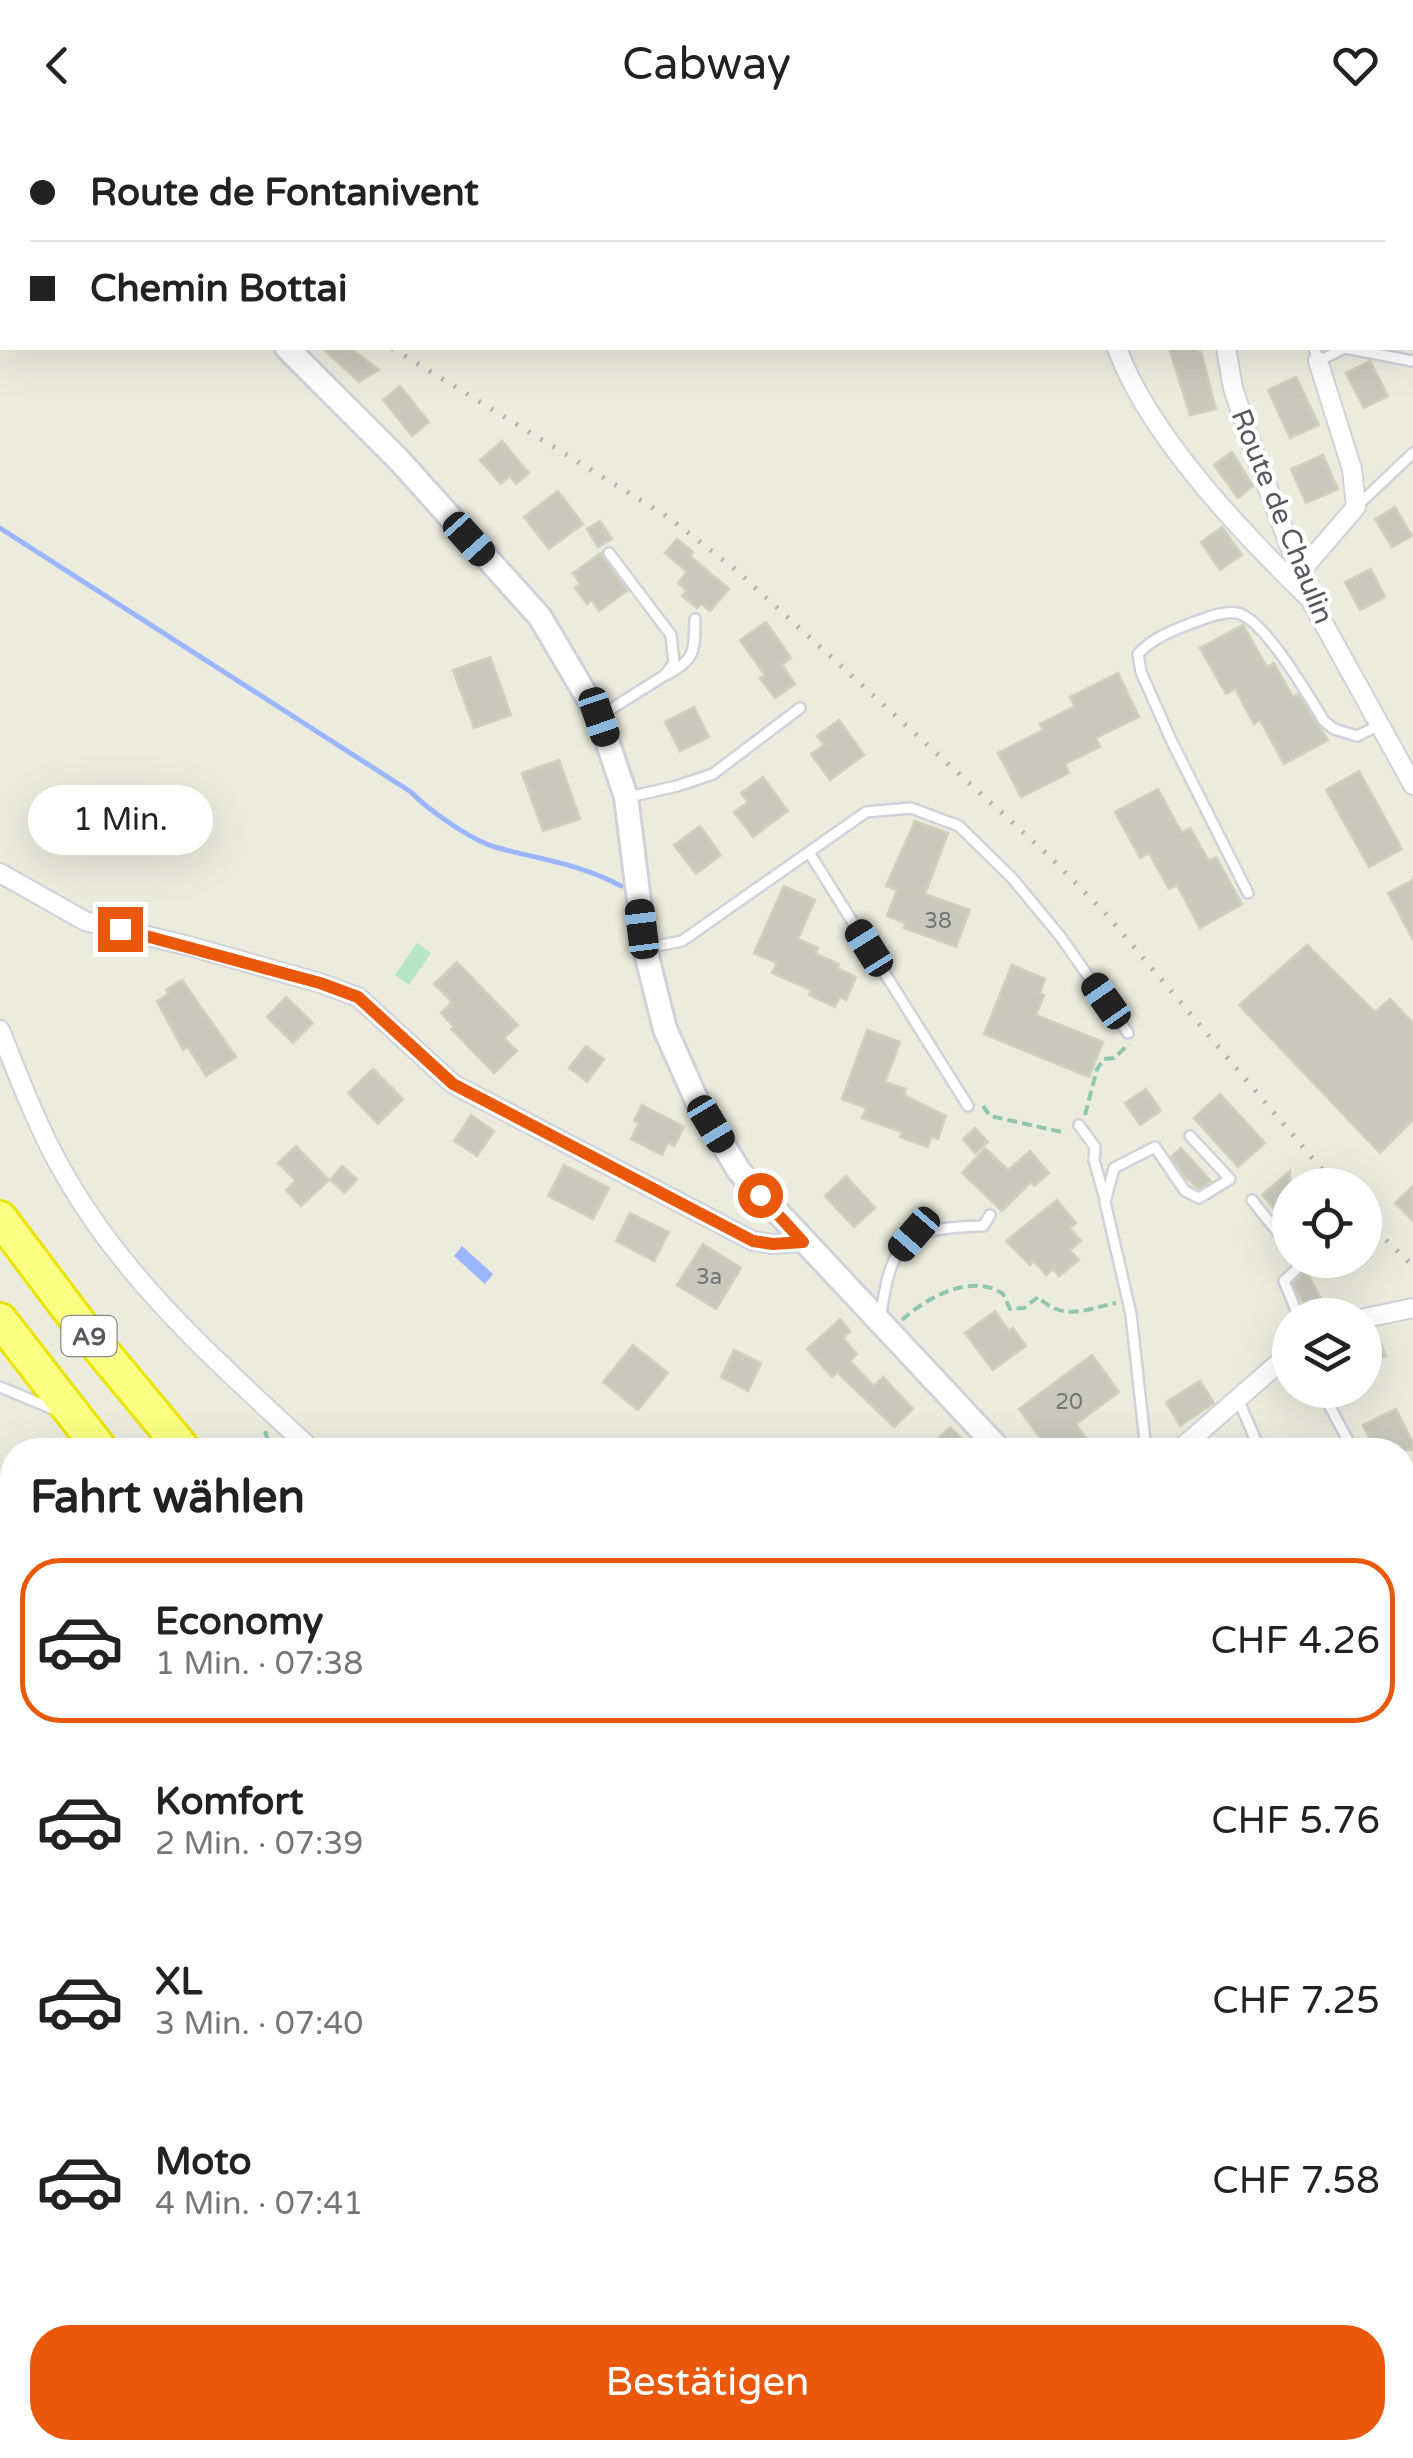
<!DOCTYPE html>
<html lang="de">
<head>
<meta charset="utf-8">
<style>
  body { margin:0; font-family:"Varela Round",sans-serif; background:#f2f2f2; color:#222; height:100vh; display:flex; flex-direction:column; font-size:38px; white-space:nowrap }
  * { box-sizing:border-box; margin:0 }
  p { font-size:32px; color:#767676 }
  .icon { flex:none; width:55px; height:55px; fill:none; stroke:currentColor; stroke-width:2; stroke-linecap:round; stroke-linejoin:round }
  .map { position:relative; flex:1; overflow:hidden }
  .sheet { position:absolute; left:0px; top:1308px; width:1415px; height:1022px; display:flex; flex-direction:column; background:#fff; border-radius:40px 40px 0 0; box-shadow:0 10px 40px #0002 }
  .sheet>* { flex:none }
  .top-card { position:absolute; left:0px; top:0px; width:1415px; height:220px; box-shadow:0 10px 40px #0002; display:grid; align-content:center; height:220px; padding:0 30px; background:#fff }
  .buttons { position:absolute; left:1272px; top:1038px; display:grid; gap:20px }
  .buttons a { display:grid; place-items:center; width:110px; height:110px; border-radius:50%; background:#fff; box-shadow:0 10px 40px #0002; font-size:50px }
  .end { position:absolute; width:45px; height:45px; margin:-22px; border:12px solid #ea580c; background:#fff; box-shadow:0 0 0 5px #fff }
  .from { border-radius:50% }
  .bubble { position:absolute; height:70px; border-radius:35px; background:#fff; box-shadow:0 10px 40px #0002; font-size:32px; font-weight:600; line-height:70px; text-align:center }
  .car { position:absolute; width:30px; height:60px; margin:-30px -15px; border-radius:12px; box-shadow:0 0 8px 2px #0007; background:linear-gradient(#222 24%,#8ab4d8 0 40%,#222 0 76%,#8ab4d8 0 86%,#222 0) }
  .top-card b { display:flex; align-items:center; gap:35px; height:95px; font-size:38px }
  .top-card b+b { border-top:2px solid #e0e0e0 }
  .top-card i { width:25px; height:25px; background:#222 }
  ul { padding:0; list-style:none }
  li { display:flex; align-items:center; gap:30px; height:165px; margin:0 20px 15px; padding:0 10px; border:5px solid transparent; border-radius:40px }
  li div { flex:1 }
  li b { display:block; font-size:38px }
  li em { font-style:normal; font-weight:600 }
  li.on { border-color:#ea580c }
  li>.icon { width:90px; height:90px; stroke-width:1.5 }
  h2 { padding:0 30px; font-size:45px; line-height:120px }
  .primary-button { display:flex; gap:20px; margin-top:auto; padding:20px 30px }
  .primary-button a { flex:1; height:115px; border-radius:40px; background:#ea580c; color:#fff; font-size:40px; font-weight:600; line-height:115px; text-align:center }
  header { display:flex; justify-content:space-between; align-items:center; height:130px; padding:0 30px; background:#fff; font-size:45px; font-weight:600 }
  .map>svg:first-child { display:block }
  .green { fill:#b8e5c6 }
  .water { fill:#9bb6ff }
  .lines { fill:none; stroke-linecap:round; stroke-linejoin:round }
  .stream { stroke:#9bb6ff; stroke-width:5 }
  .building { fill:#c8c8bd; stroke:#d0d0bc; stroke-width:2.5 }
  .service-casing { stroke:#d1d2d9; stroke-width:14 }
  .minor-casing { stroke:#d1d2d9; stroke-width:22 }
  .tertiary-casing { stroke:#d1d2d9; stroke-width:28 }
  .motorway-casing { stroke:#eae500; stroke-width:38 }
  .path { stroke:#91c6b0; stroke-width:4; stroke-dasharray:10 5; stroke-linecap:butt }
  .service { stroke:#fff; stroke-width:9 }
  .minor { stroke:#fff; stroke-width:18 }
  .tertiary { stroke:#fff; stroke-width:22 }
  .motorway { stroke:#faff82; stroke-width:32 }
  .rail { stroke:#b4b5b5; stroke-width:5; stroke-dasharray:2.5 12; stroke-linecap:butt }
  .route { stroke:#ea580c; stroke-width:12 }
  .labels { text-anchor:middle; stroke-width:9; stroke-linejoin:round; paint-order:stroke }
  .number-label { font-size:22px; fill:#737577 }
  .shield { fill:#fff; stroke:#898b90; stroke-width:2.5 }
  .shield-label { font-size:25px; font-weight:bold; fill:#575960 }
  .street-label { font-size:28px; fill:#575960; stroke:#fff }
</style>
</head>
<body>
<header><svg class="icon" aria-label="back" viewBox="0 0 24 24"><path d="M15 5l-7 7 7 7"/></svg>Cabway<svg class="icon" aria-label="heart" viewBox="0 0 24 24"><path d="M12 20l-8-8c-3-5 5-10 8-4 3-6 11-1 8 4z"/></svg></header>
<div class="map">
<svg width="1413" height="2328" viewBox="0 0 1413 2328">
  <rect width="100%" height="100%" fill="#ebecde"/>
  <path class="green" d="M417 813 431 823 409 855 395 845Z"/>
  <path class="water" d="M462 1116 493 1144 485 1154 454 1126Z"/>
  <g class="lines">
    <path class="stream" d="M0 398 411 662C427 679 471 710 495 717 537 729 582 734 621 756"/>
  </g>
  <g class="building">
    <path d="M322 218H350L379 240 359 252Z"/>
    <path d="M1169 218H1196L1198 223 1201 222 1216 279 1190 285Z"/>
    <path d="M1370 231 1388 266 1364 278 1346 243Z"/>
    <path d="M1296 247 1319 295 1290 308 1268 260Z"/>
    <path d="M400 256 429 292 412 306 383 270Z"/>
    <path d="M502 311 529 343 516 354 510 346 501 354 480 330Z"/>
    <path d="M1232 322 1253 356 1238 368 1214 335Z"/>
    <path d="M1323 325 1338 359 1306 373 1291 339Z"/>
    <path d="M558 361 583 394 549 419 524 387Z"/>
    <path d="M1395 377 1412 406 1392 417 1375 389Z"/>
    <path d="M600 391 612 409 598 417 587 399Z"/>
    <path d="M1222 397 1242 425 1220 440 1201 412Z"/>
    <path d="M677 409 693 422 690 426 729 459 710 481 701 474 697 478 682 466 687 461 678 453 687 442 665 423Z"/>
    <path d="M601 423 627 461 599 481 592 470 587 474 575 458 580 454 573 443Z"/>
    <path d="M1371 439 1385 467 1360 480 1345 452Z"/>
    <path d="M766 492 791 528 782 535 795 554 775 568 760 548 765 545 740 510Z"/>
    <path d="M1243 495 1267 537 1274 533 1293 567 1298 564 1328 610 1284 634 1260 590 1254 594 1235 559 1226 564 1200 518Z"/>
    <path d="M490 527 511 585 474 598 453 540Z"/>
    <path d="M1118 543 1139 587 1096 608 1100 617 1065 634 1069 643 1021 667 998 623 1043 600 1040 594 1075 576 1070 567Z"/>
    <path d="M694 577 709 607 680 621 665 592Z"/>
    <path d="M839 590 864 625 830 650 811 624 824 615 817 606Z"/>
    <path d="M559 630 580 689 543 701 522 643Z"/>
    <path d="M1359 641 1402 719 1369 737 1326 660Z"/>
    <path d="M763 647 788 681 753 707 734 682 748 672 741 663Z"/>
    <path d="M1158 659 1182 703 1190 698 1209 731 1216 727 1242 774 1200 798 1177 755 1169 759 1149 723 1140 728 1115 682Z"/>
    <path d="M915 691 948 703 925 764 970 780 956 817 904 798 905 793 887 786 897 760 886 756Z"/>
    <path d="M700 696 721 725 696 744 674 715Z"/>
    <path d="M1413 750V810L1388 763Z"/>
    <path d="M784 756 815 770 798 809 818 818 816 824 839 834 837 838 856 847 846 870 840 867 835 877 809 865 811 860 772 843 777 833 754 823Z"/>
    <path d="M1307 815 1375 882 1390 869 1413 893V990L1380 1023 1239 875Z"/>
    <path d="M457 832 518 895 504 908 517 921 494 943 451 899 454 897 441 883 452 872 434 854Z"/>
    <path d="M1012 835 1045 849 1040 863 1044 865 1036 885 1103 912 1089 947 984 904Z"/>
    <path d="M182 850 236 927 206 946 188 917 183 920 157 871 168 864 166 860Z"/>
    <path d="M286 867 313 893 293 913 267 887Z"/>
    <path d="M867 900 900 912 885 952 906 959 904 965 946 986 938 1009 931 1007 928 1017 900 1007 902 1002 862 988 866 978 842 969Z"/>
    <path d="M586 916 604 929 587 952 569 938Z"/>
    <path d="M373 939 403 969 378 994 348 963Z"/>
    <path d="M1146 959 1161 981 1140 995 1125 973Z"/>
    <path d="M1220 964 1265 1013 1238 1037 1194 988Z"/>
    <path d="M642 975 684 997 674 1016 668 1013 662 1025 631 1009 639 993 634 991Z"/>
    <path d="M471 985 494 1001 477 1026 454 1011Z"/>
    <path d="M975 998 988 1012 975 1023 963 1009Z"/>
    <path d="M296 1016 329 1050 301 1076 286 1060 296 1051 278 1033Z"/>
    <path d="M985 1018 1008 1040 1030 1021 1049 1043 1034 1056 1031 1052 1002 1081 962 1043Z"/>
    <path d="M1181 1018 1211 1051 1199 1059 1186 1048 1171 1027Z"/>
    <path d="M564 1035 609 1058 593 1089 548 1066Z"/>
    <path d="M342 1036 357 1049 345 1063 330 1050Z"/>
    <path d="M1290 1041V1097L1262 1065Z"/>
    <path d="M846 1046 875 1078 854 1097 825 1066Z"/>
    <path d="M1413 1056V1091L1395 1073Z"/>
    <path d="M1057 1070 1076 1093 1070 1098 1081 1111 1070 1120 1079 1130 1059 1146 1053 1139 1046 1145 1034 1131 1030 1135 1006 1111Z"/>
    <path d="M630 1083 669 1102 654 1131 616 1111Z"/>
    <path d="M703 1114 741 1138 716 1179 677 1155Z"/>
    <path d="M1306 1141 1330 1185H1311L1297 1162 1294 1153Z"/>
    <path d="M995 1181 1009 1201 1013 1198 1026 1216 993 1240 965 1203Z"/>
    <path d="M840 1189 850 1201 843 1208 857 1224 850 1231 874 1256 883 1247 913 1279 894 1297 837 1242 832 1247 807 1219Z"/>
    <path d="M1375 1199 1386 1226 1365 1234V1200Z"/>
    <path d="M633 1215 668 1243 638 1280 603 1252Z"/>
    <path d="M734 1220 761 1233 748 1261 721 1247Z"/>
    <path d="M1092 1225 1119 1262 1076 1294 1094 1320H1049L1019 1279Z"/>
    <path d="M1200 1251 1214 1273 1180 1296 1166 1272Z"/>
    <path d="M1396 1279 1413 1313V1320H1375L1363 1295Z"/>
    <path d="M950 1297 973 1320H927Z"/>
  </g>
  <g class="lines">
    <g class="service-casing">
      <g id="service">
        <path d="M582 0 584 2"/>
        <path d="M0 3 1 0"/>
        <path d="M0 19 2 22"/>
        <path d="M1314 218 1318 231 1345 218 1413 231"/>
        <path d="M1358 375 1413 323"/>
        <path d="M668 544C697 528 694 520 695 489"/>
        <path d="M600 586 665 545 674 533 671 505 609 423"/>
        <path d="M629 667 677 656 713 644 800 578"/>
        <path d="M810 724 968 976"/>
        <path d="M1248 763 1172 612 1141 542 1138 524C1153 508 1171 501 1192 493 1204 489 1224 480 1237 483 1264 488 1309 567 1324 591L1334 599 1357 606 1380 595"/>
        <path d="M647 818 682 811 866 682 911 678 959 696 1012 748 1060 806 1128 903"/>
        <path d="M1079 995 1095 1017 1094 1030 1105 1069"/>
        <path d="M1252 1070 1290 1118"/>
        <path d="M881 1185C891 1108 907 1098 983 1096L990 1085"/>
        <path d="M1298 1185 1284 1151 1302 1134 1300 1130"/>
        <path d="M0 1257 58 1281"/>
        <path d="M1321 1260 1353 1320"/>
        <path d="M1238 1269 1260 1320"/>
        <path d="M1146 1320 1131 1184 1105 1072 1114 1038 1155 1017 1185 1061 1199 1068 1230 1049 1190 1006"/>
        <path d="M1402 1405 1413 1422"/>
        <path d="M0 2181 12 2193"/>
        <path d="M328 2318 346 2328"/>
        <path d="M358 2318 378 2328"/>
        <path d="M1159 2318 1190 2326"/>
      </g>
    </g>
    <g class="minor-casing">
      <g id="minor">
        <path d="M1055 0V2"/>
        <path d="M1117 218C1148 304 1241 402 1307 466"/>
        <path d="M1226 218 1233 258 1254 322 1310 469 1413 655"/>
        <path d="M1300 442 1356 377 1352 339 1318 231"/>
        <path d="M0 743 85 791 189 816 320 853 358 867 453 954 753 1111 773 1114 803 1112"/>
        <path d="M0 900C20 950 39 1001 66 1047 128 1155 222 1236 312 1320"/>
        <path d="M1365 1188 1413 1178"/>
        <path d="M1179 1320 1290 1223"/>
        <path d="M1402 1605 1413 1615"/>
        <path d="M1402 1935 1413 1950"/>
        <path d="M1402 2072 1413 2080"/>
        <path d="M1185 2318 1198 2328"/>
      </g>
    </g>
    <g class="tertiary-casing">
      <g id="tertiary">
        <path d="M126 0 128 2"/>
        <path d="M1032 0 1034 2"/>
        <path d="M1184 0V2"/>
        <path d="M287 218 399 330 540 487 599 587 626 667 645 819 665 899 697 971 739 1041 1000 1320"/>
        <path d="M0 1558 12 1579"/>
        <path d="M1402 1715 1413 1727"/>
        <path d="M874 2318 883 2328"/>
      </g>
    </g>
    <g class="motorway-casing">
      <g id="motorway">
        <path d="M0 1088 82 1197 184 1320"/>
        <path d="M0 1190 101 1320"/>
        <path d="M1402 2294 1413 2300"/>
        <path d="M1311 2318 1330 2328"/>
      </g>
    </g>
    <g class="path">
      <path d="M983 976 990 986 1062 1002 1065 999"/>
      <path d="M1085 985 1097 939 1104 929 1114 928 1129 914"/>
      <path d="M902 1190C926 1168 972 1142 1003 1164L1010 1179 1024 1178 1038 1167C1064 1192 1086 1179 1116 1173"/>
      <path d="M265 1301 271 1320"/>
      <path d="M1402 2245 1413 2251"/>
      <path d="M164 2318 173 2328"/>
      <path d="M491 2318 507 2328"/>
      <path d="M0 2322 12 2314"/>
    </g>
    <use href="#service" class="service"/>
    <use href="#minor" class="minor"/>
    <use href="#tertiary" class="tertiary"/>
    <use href="#motorway" class="motorway"/>
    <g class="rail">
      <path d="M151 0 152 2"/>
      <path d="M392 218 668 387 736 440 1050 727 1106 784 1335 1055"/>
      <path d="M1365 1090 1413 1136"/>
      <path d="M0 1617 12 1632"/>
      <path d="M631 2318 642 2328"/>
    </g>
  </g>
  <g class="lines">
    <path class="route" d="M120 799 320 853 358 867 453 954 753 1111 773 1114 803 1112 760 1065"/>
  </g>
  <g class="labels">
    <g class="number-label">
      <text x="938" y="798">38</text>
      <text x="709" y="1154">3a</text>
      <text x="1069" y="1279">20</text>
    </g>
    <rect class="shield" x="61.5" y="1186" width="55" height="40" rx="8"/>
    <g class="shield-label">
      <text x="89" y="1215">A9</text>
    </g>
    <g class="street-label">
      <text transform="translate(1283 386) rotate(68)" y="10">Route de Chaulin</text>
    </g>
  </g>
</svg>
<div class="buttons">
<a><svg class="icon" aria-label="locate" viewBox="0 0 24 24"><circle cx="12" cy="12" r="6"/><path d="M12 2v4M12 18v4M2 12h4M18 12h4"/></svg></a>
<a><svg class="icon" aria-label="layers" viewBox="0 0 24 24"><path d="M12 4l9 5-9 5-9-5zM3 14l9 5 9-5"/></svg></a>
</div>
<i class="end from" style="left:760px;top:1065px"></i>
<i class="end" style="left:120px;top:799px"></i>
<div class="bubble" style="left:28px;top:655px;width:185px">1 Min.</div>
<i class="car" style="left:469px;top:409px;rotate:138deg"></i>
<i class="car" style="left:599px;top:587px;rotate:161deg"></i>
<i class="car" style="left:642px;top:799px;rotate:353deg"></i>
<i class="car" style="left:869px;top:818px;rotate:328deg"></i>
<i class="car" style="left:1106px;top:871px;rotate:325deg"></i>
<i class="car" style="left:711px;top:994px;rotate:149deg"></i>
<i class="car" style="left:914px;top:1104px;rotate:221deg"></i>
<div class="top-card">
<b><i class="from"></i>Route de Fontanivent</b>
<b><i></i>Chemin Bottai</b>
</div>
<section class="sheet">
<h2>Fahrt wählen</h2>
<ul>
<li class="on"><svg class="icon" aria-label="car" viewBox="0 0 24 24"><path d="M5 17H2v-5l4-1 3-4h7l3 4 3 1v5h-3M9 17h6M6 11h13"/><circle cx="7" cy="17" r="2"/><circle cx="17" cy="17" r="2"/></svg><div><b>Economy</b><p>1 Min. · 07:38</p></div><em>CHF 4.26</em></li>
<li><svg class="icon" aria-label="car" viewBox="0 0 24 24"><path d="M5 17H2v-5l4-1 3-4h7l3 4 3 1v5h-3M9 17h6M6 11h13"/><circle cx="7" cy="17" r="2"/><circle cx="17" cy="17" r="2"/></svg><div><b>Komfort</b><p>2 Min. · 07:39</p></div><em>CHF 5.76</em></li>
<li><svg class="icon" aria-label="car" viewBox="0 0 24 24"><path d="M5 17H2v-5l4-1 3-4h7l3 4 3 1v5h-3M9 17h6M6 11h13"/><circle cx="7" cy="17" r="2"/><circle cx="17" cy="17" r="2"/></svg><div><b>XL</b><p>3 Min. · 07:40</p></div><em>CHF 7.25</em></li>
<li><svg class="icon" aria-label="car" viewBox="0 0 24 24"><path d="M5 17H2v-5l4-1 3-4h7l3 4 3 1v5h-3M9 17h6M6 11h13"/><circle cx="7" cy="17" r="2"/><circle cx="17" cy="17" r="2"/></svg><div><b>Moto</b><p>4 Min. · 07:41</p></div><em>CHF 7.58</em></li>
</ul>
<div class="primary-button"><a>Bestätigen</a></div>
</section>
</div>
</body>
</html>
